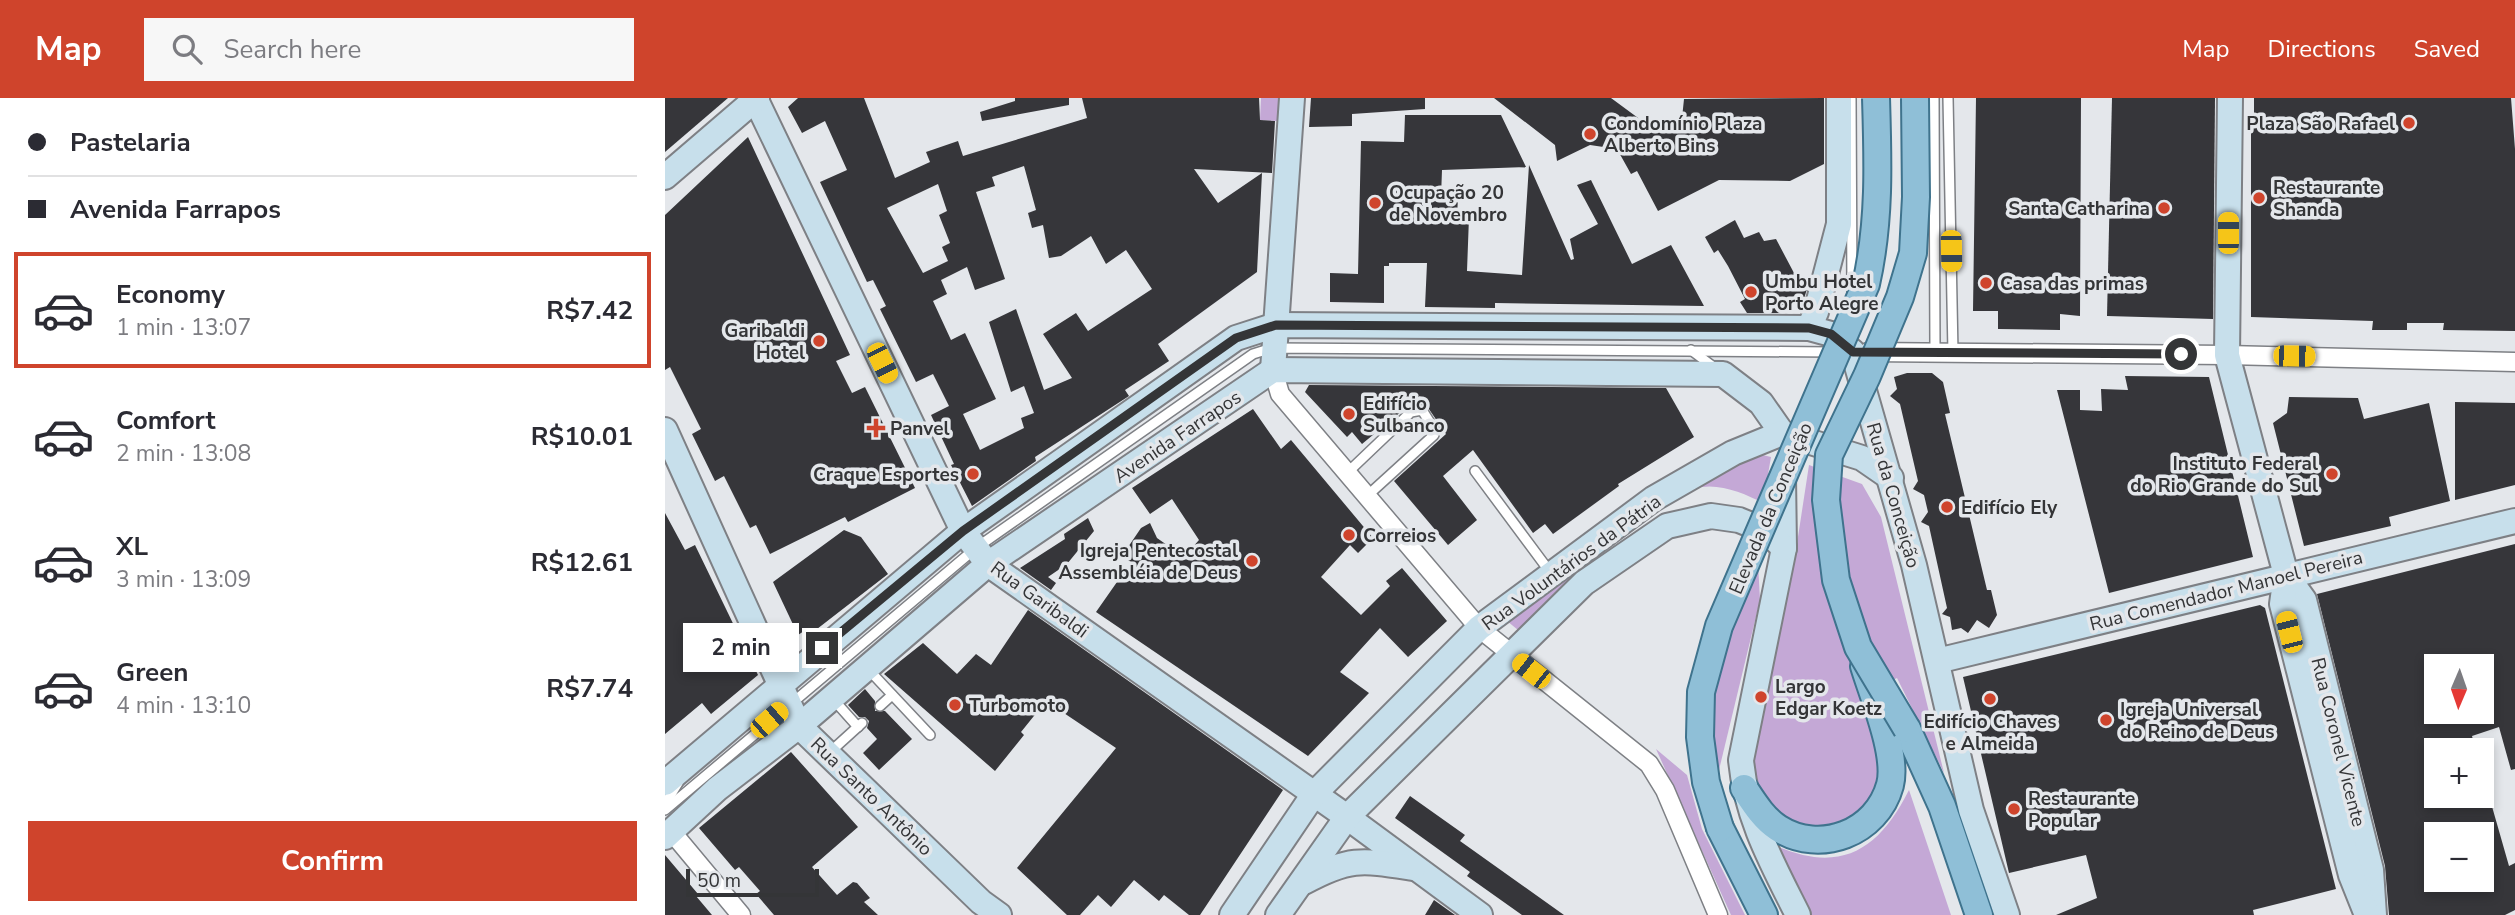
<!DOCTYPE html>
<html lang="en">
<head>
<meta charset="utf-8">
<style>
  body { margin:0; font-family:"Nunito Sans",sans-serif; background:#f7f7f7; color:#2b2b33; height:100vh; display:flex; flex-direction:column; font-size:26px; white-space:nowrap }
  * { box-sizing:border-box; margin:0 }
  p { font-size:23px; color:#7c7c81 }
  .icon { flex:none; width:38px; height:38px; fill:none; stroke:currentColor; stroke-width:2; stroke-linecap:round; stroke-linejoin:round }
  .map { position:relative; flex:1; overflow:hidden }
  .panel { display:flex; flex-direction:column; background:#fff; width:665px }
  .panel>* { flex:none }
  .guide { display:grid; align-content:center; height:154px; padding:0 28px; background:#fff }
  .needle { width:46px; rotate:182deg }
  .tools { position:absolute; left:1759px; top:556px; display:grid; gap:14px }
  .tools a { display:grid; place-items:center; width:70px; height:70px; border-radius:0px; background:#fff; box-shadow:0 4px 10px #0003; font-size:35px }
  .scale { position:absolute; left:21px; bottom:18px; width:133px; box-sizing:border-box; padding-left:7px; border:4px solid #343537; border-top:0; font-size:19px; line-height:24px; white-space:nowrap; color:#343537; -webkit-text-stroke:5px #e4e7eb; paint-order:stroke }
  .end { position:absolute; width:32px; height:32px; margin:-16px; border:9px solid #343537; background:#fff; box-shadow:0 0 0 4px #fff }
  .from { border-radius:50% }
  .bubble { position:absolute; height:49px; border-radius:0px; background:#fff; box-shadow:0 4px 10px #0003; font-size:23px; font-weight:700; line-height:49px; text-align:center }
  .car { position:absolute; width:21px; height:42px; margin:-21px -10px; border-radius:9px; box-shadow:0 0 5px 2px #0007; background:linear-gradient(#f5c518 24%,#345 0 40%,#f5c518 0 76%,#345 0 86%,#f5c518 0) }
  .guide b { display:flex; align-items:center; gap:24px; height:66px; font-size:26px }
  .guide b+b { border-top:2px solid #e1e1e2 }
  .guide i { width:18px; height:18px; background:#2b2b33 }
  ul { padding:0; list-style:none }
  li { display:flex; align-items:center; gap:21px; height:116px; margin:0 14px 10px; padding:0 14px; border:4px solid transparent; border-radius:0px }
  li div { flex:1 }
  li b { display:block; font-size:26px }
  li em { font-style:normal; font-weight:700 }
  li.on { border-color:#cf442c }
  li>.icon { width:63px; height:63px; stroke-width:1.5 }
  .action { display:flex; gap:14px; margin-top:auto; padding:14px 28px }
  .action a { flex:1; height:80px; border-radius:0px; background:#cf442c; color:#fff; font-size:28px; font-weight:700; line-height:80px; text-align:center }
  header { display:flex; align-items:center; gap:42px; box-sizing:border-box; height:98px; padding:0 35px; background:#cf442c; color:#fff }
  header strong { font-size:33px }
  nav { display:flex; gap:38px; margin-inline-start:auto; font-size:24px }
  .search { width:490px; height:63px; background:#f7f7f7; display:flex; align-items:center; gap:18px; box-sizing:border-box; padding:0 24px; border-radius:0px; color:#7c7c81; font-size:26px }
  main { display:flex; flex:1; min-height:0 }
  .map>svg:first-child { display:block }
  .green { fill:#c4a8d6 }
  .building { fill:#36363a; fill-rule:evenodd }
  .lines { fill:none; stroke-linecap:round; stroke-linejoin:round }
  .lane-casing { stroke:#7e8085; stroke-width:12 }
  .street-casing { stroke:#7e8085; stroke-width:21 }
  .secondary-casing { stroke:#7e8085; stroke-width:28 }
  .primary-casing { stroke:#3f738d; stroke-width:30 }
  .lane { stroke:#fff; stroke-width:9 }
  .street { stroke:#fff; stroke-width:18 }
  .secondary { stroke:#c7dfeb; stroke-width:24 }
  .primary { stroke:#8fbfd7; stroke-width:26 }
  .primary-bridge-casing { stroke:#3f738d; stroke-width:30; stroke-linecap:butt }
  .primary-bridge { stroke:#8fbfd7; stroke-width:26 }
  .route { stroke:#343537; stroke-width:9 }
  .poi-dot { fill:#cf442c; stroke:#e4e7eb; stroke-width:2.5 }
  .labels { text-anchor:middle; stroke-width:7; stroke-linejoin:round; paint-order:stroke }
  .poi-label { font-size:19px; font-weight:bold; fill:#343537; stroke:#e4e7eb; text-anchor:start }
  .street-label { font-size:19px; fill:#343537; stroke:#e4e7eb }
</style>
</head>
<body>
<header>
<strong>Map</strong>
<div class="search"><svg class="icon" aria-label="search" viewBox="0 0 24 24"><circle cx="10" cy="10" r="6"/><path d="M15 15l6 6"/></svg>Search here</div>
<nav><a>Map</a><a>Directions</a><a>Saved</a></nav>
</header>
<main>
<section class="panel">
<div class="guide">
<b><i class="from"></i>Pastelaria</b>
<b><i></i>Avenida Farrapos</b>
</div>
<ul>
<li class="on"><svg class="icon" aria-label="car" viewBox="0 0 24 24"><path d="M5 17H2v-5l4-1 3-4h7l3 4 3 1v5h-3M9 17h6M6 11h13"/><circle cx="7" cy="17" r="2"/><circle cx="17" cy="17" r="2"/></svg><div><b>Economy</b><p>1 min · 13:07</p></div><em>R$7.42</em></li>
<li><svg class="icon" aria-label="car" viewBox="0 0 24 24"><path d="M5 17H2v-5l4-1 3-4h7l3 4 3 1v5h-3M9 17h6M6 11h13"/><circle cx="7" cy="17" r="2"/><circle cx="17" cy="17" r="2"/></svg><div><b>Comfort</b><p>2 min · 13:08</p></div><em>R$10.01</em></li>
<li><svg class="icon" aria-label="car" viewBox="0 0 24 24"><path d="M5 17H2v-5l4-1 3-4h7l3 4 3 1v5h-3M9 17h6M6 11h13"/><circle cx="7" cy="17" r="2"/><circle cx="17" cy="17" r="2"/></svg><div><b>XL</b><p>3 min · 13:09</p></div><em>R$12.61</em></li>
<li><svg class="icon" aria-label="car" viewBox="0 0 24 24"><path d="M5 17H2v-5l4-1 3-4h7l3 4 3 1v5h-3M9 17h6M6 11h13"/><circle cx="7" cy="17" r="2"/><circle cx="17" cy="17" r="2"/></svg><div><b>Green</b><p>4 min · 13:10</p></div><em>R$7.74</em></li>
</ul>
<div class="action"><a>Confirm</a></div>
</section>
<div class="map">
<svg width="1850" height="817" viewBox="0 0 1850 817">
  <rect width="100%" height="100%" fill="#e4e7eb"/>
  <g class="green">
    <path d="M596 0H614L612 23 595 22Z"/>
    <path d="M1085 354 1106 359 1098 405C1081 396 1057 386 1037 389 989 394 887 496 853 532L836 518 992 403Z"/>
    <path d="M1144 367 1197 386 1216 419 1279 675 1232 580 1194 599 1213 636 1218 684 1194 719 1155 734 1116 720 1091 690 1088 661 1131 452Z"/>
    <path d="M1093 465 1095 502 1054 672C1037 593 1059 537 1093 465Z"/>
    <path d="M991 651 1022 677 1037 731 1080 817H1066Z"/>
    <path d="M1244 692 1286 817H1146L1111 748C1176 776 1214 752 1244 692Z"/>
  </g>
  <g class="building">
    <path d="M0 0H63L0 54Z"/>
    <path d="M133 0H199L230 80 265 64 261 54 293 43 298 58 422 20 417 0H594L595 22 610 23 607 75 529 71 553 105 597 75 592 174 493 246 504 263 460 292 464 298 370 359 371 363 307 408 286 367 289 366 266 317 284 308 268 276 251 284 215 211 221 208 208 182 202 184 155 84 182 72 160 23 137 35 123 9ZM359 68 371 112 363 115 367 130 378 127 384 160 396 158 426 138 441 166 461 152 487 191 423 233 411 215 378 236 407 280 379 292 351 211 324 224 346 294 359 288 369 315 356 320 359 330 315 352 298 316 331 301 300 235 286 242 268 203 282 196 276 182 302 169 310 192 340 181 311 94 330 88 327 79ZM273 86 282 113 274 117 285 145 277 149 283 163 258 175 222 110Z"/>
    <path d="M350 0H404V7L317 23 315 14 350 3Z"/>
    <path d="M646 0H760V11L687 16V28L644 29Z"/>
    <path d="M829 0H946L984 28 1016 30 1019 1 1159 0V66L1125 83 1054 82 993 113 972 73 966 76 952 51 925 47 892 63 890 47Z"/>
    <path d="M1311 0H1416L1415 218 1395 216V232L1333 231V213H1308Z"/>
    <path d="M1447 0H1550L1548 221 1442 218Z"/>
    <path d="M1589 0H1846L1850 51V233L1778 232 1779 225H1742V232H1707L1708 223 1586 219V16L1589 15Z"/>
    <path d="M740 17H836L861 69 777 72 776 99H793L792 119H804L802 173 857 177 864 67 906 162 909 161 905 141 933 126 912 87 926 82 967 166 1006 147 1039 208 830 205V210L760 209 762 165H724V168H719V205L665 204V175L693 176 696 43 739 44Z"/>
    <path d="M83 39 185 257 171 263 187 295 200 289 250 390 183 424 180 419 105 456 91 427 85 430 59 378 50 383 27 336 36 331 5 269 0 272V117Z"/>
    <path d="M1070 122 1079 140 1094 134 1099 143 1111 141 1138 192 1142 191 1137 207H1117V215H1082L1075 204 1080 201 1063 168 1053 152 1049 155 1040 139Z"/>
    <path d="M1242 275H1267L1278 284 1285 315 1280 316 1322 492H1326L1332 517 1324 530 1312 522 1303 535 1296 530 1287 532 1285 519 1277 516 1282 510 1264 428 1256 424 1263 414 1259 397 1248 391 1253 383 1235 306 1225 298 1232 291 1229 279Z"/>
    <path d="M1460 278 1544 279 1588 459 1444 495 1392 292H1415V312L1437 313 1436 291 1463 292Z"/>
    <path d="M644 287 1001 290 1029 339 953 386 954 388 888 436 880 426 868 435 808 352 778 378 812 422 783 447 729 383 781 336 755 298 697 346 687 334 682 339 640 294Z"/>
    <path d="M1624 299 1693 300 1699 321 1764 305 1785 403 1724 419 1726 428 1639 448 1608 325 1622 315Z"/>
    <path d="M1790 304 1850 305V387L1790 402Z"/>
    <path d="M588 311 616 351 626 342 708 440 693 455 685 447 656 479 696 517 725 488 721 483 737 470 782 523 743 559 715 530 675 574 704 595 643 658 431 514 466 464 457 458 476 430 485 425 492 440 519 459 534 442 507 401 485 416 467 390Z"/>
    <path d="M0 415 20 452 30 447 93 577 46 616 37 605 0 636Z"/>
    <path d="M423 420 429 433 402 466 383 479 391 485 386 492 355 470 400 441 399 436Z"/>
    <path d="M179 432 196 439 223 476 143 538 139 533 133 537 108 484Z"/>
    <path d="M1850 446V671L1846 672 1834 629 1807 638 1811 653H1771V698H1824L1844 768 1850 765V812L1840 817H1724L1720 768 1652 496ZM1771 569H1816V614H1771ZM1771 737H1816V782H1771Z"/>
    <path d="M1595 507 1600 510 1671 791 1588 812 1589 817H1391L1432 800 1421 757 1344 775 1298 579Z"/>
    <path d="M363 512 618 692 535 817H524L499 797 494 803 469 782 446 809 433 797 415 817H402L352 770 451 650 381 603 356 634 359 637 330 673 219 576 258 545 292 576 311 556 326 567Z"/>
    <path d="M200 591 210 603V613H220L247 641 214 672 198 655 212 641 202 630 204 623 200 619H194L183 607Z"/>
    <path d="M126 654 193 729 147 769 172 797 188 784 192 785 205 800 199 804 213 817H109L91 796 95 793 74 769 70 772 34 730Z"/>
    <path d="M745 698 800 737 795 743 899 817H857L802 778 805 774 730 720Z"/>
    <path d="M0 757 33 796 31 798 47 817H0Z"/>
    <path d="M769 802 790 817H760Z"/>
  </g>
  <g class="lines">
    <g class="lane-casing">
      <g id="lane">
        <path d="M1269 0 1270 255"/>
        <path d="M1283 0 1288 255"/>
        <path d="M1186 1 1187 194"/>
        <path d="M1026 252 1050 270"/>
        <path d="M810 373 885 474"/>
        <path d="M682 375 746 314 757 312 769 331V337L702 398"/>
        <path d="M203 571 265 637"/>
        <path d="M168 601 193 629"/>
        <path d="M215 608 227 597"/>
        <path d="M164 655 197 625"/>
        <path d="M0 706 13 685"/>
        <path d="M0 712 311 450 588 256 607 250 1167 254"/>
      </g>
    </g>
    <g class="street-casing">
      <g id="street">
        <path d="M1203 254 1562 257 1850 264"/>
        <path d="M608 272 615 296 814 530 984 666 1000 692 1053 817"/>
        <path d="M6 733 76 817"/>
      </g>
    </g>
    <g class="secondary-casing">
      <g id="secondary">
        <path d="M90 0 298 433 323 466 682 719 815 817"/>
        <path d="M1565 0 1562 257 1621 477 1639 502 1706 772 1709 817"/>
        <path d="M0 79 92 0"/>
        <path d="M1144 230 1151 214 1174 126V0"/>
        <path d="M608 272 627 0"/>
        <path d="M0 332 134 628 316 804 334 817"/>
        <path d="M1118 378 1119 450 1076 662C1081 719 1108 767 1133 817"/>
        <path d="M1621 477 1617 506 1686 777 1702 817"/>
        <path d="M1272 563 1850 423"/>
        <path d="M0 685 298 433 571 240 611 227 1144 230 1166 236 1188 254 1249 467 1306 712 1342 817"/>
        <path d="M0 739 52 691 134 628 323 466 608 272 1058 276 1096 305 1117 335"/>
        <path d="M639 784C685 759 697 762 748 770"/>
        <path d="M567 817 649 696 814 530 988 401 1068 355 1117 335 1197 360 1226 380"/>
        <path d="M613 817 682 719 919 485 1002 428 1046 418 1074 422 1101 433 1119 450"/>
      </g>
    </g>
    <g class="primary-casing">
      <g id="primary">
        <path d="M1242 631 1277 708 1314 817"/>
        <path d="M1079 690C1089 705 1098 720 1113 730 1155 757 1212 735 1225 687 1233 657 1208 598 1199 568"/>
        <path d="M1055 730 1099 817"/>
      </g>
    </g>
    <use href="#lane" class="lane"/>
    <use href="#street" class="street"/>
    <use href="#secondary" class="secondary"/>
    <use href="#primary" class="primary"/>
    <g class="primary-bridge-casing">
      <g id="primary-bridge">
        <path d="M1242 631 1193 549 1171 482 1161 402 1164 357 1202 278 1235 199 1248 155 1251 99 1250 0"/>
        <path d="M1055 730 1041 684 1035 639 1036 594 1054 528 1201 186C1215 124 1213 64 1211 0"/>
      </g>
    </g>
    <use href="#primary-bridge" class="primary-bridge"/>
  </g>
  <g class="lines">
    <path class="route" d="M157 550 298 433 571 240 611 227 1144 230 1166 236 1188 254 1516 256"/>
  </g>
  <g class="poi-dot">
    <circle cx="1744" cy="25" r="7"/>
    <circle cx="925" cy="36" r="7"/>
    <circle cx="1594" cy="100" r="7"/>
    <circle cx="710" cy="105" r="7"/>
    <circle cx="1499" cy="110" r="7"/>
    <circle cx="1321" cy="185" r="7"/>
    <circle cx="1086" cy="194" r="7"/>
    <circle cx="154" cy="243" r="7"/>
    <circle cx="684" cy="316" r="7"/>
    <path d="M207.5 319.5h7v7h7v7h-7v7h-7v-7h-7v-7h7z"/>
    <circle cx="308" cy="376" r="7"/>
    <circle cx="1667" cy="376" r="7"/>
    <circle cx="1282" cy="409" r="7"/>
    <circle cx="684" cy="437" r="7"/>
    <circle cx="587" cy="463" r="7"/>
    <circle cx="1096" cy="599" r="7"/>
    <circle cx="1325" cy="601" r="7"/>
    <circle cx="290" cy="607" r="7"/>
    <circle cx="1441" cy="622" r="7"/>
    <circle cx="1349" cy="711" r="7"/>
  </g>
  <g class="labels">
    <g class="poi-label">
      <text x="939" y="32">Condomínio Plaza<tspan x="939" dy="22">Alberto Bins</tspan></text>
      <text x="1730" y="32" text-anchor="end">Plaza São Rafael</text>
      <text x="1608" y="96">Restaurante<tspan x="1608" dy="22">Shanda</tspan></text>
      <text x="724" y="101">Ocupação 20<tspan x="724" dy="22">de Novembro</tspan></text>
      <text x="1485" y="117" text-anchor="end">Santa Catharina</text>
      <text x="1100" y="190">Umbu Hotel<tspan x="1100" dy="22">Porto Alegre</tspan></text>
      <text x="1335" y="192">Casa das primas</text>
      <text x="140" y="239" text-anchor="end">Garibaldi<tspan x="140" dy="22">Hotel</tspan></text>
      <text x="698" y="312">Edifício<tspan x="698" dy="22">Sulbanco</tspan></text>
      <text x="225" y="337">Panvel</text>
      <text x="1653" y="372" text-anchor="end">Instituto Federal<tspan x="1653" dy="22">do Rio Grande do Sul</tspan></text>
      <text x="294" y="383" text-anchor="end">Craque Esportes</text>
      <text x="1296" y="416">Edifício Ely</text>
      <text x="698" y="444">Correios</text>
      <text x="573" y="459" text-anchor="end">Igreja Pentecostal<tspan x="573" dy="22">Assembléia de Deus</tspan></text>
      <text x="1110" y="595">Largo<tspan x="1110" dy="22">Edgar Koetz</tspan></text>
      <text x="304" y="614">Turbomoto</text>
      <text x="1455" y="618">Igreja Universal<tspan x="1455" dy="22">do Reino de Deus</tspan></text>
      <text x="1325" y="630" text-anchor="middle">Edifício Chaves<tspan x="1325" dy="22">e Almeida</tspan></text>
      <text x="1363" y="707">Restaurante<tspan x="1363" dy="22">Popular</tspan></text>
    </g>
    <g class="street-label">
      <text transform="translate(512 338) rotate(-34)" y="7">Avenida Farrapos</text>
      <text transform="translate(1229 397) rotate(74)" y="7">Rua da Conceição</text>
      <text transform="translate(1105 410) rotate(-67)" y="7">Elevada da Conceição</text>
      <text transform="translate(906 464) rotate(-36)" y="7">Rua Voluntários da Pátria</text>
      <text transform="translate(1561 492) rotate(-14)" y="7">Rua Comendador Manoel Pereira</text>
      <text transform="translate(375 501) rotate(36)" y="7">Rua Garibaldi</text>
      <text transform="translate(1674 644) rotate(76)" y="7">Rua Coronel Vicente</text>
      <text transform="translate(207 698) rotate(44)" y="7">Rua Santo Antônio</text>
    </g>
  </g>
</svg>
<div class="tools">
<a><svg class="needle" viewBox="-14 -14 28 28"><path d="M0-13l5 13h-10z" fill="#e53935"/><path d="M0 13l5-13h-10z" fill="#7c7c81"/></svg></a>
<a>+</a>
<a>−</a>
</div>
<div class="scale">50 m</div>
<i class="end from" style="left:1516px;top:256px"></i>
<i class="end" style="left:157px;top:550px"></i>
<div class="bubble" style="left:18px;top:525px;width:116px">2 min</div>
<i class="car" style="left:1563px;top:135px;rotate:0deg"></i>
<i class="car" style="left:1286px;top:153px;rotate:179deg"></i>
<i class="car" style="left:1629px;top:258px;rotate:91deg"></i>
<i class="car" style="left:217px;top:265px;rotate:154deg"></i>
<i class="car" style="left:1624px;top:534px;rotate:346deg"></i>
<i class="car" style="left:866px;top:573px;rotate:308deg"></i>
<i class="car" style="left:104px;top:622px;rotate:49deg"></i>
</div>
</main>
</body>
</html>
